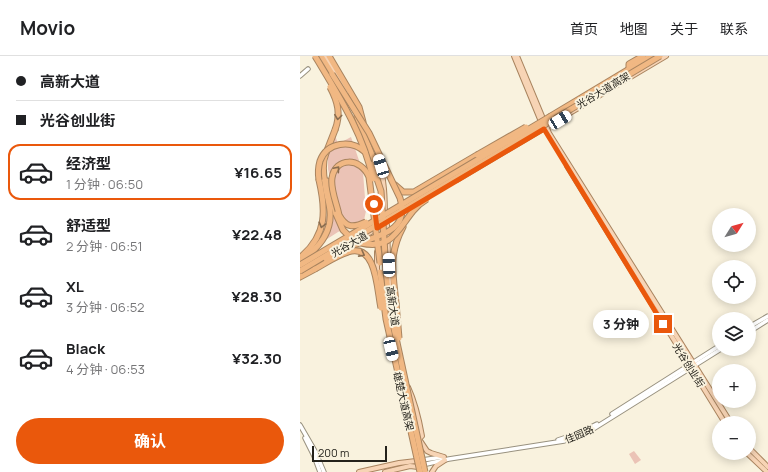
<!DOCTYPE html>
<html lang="zh">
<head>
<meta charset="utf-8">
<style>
  body { margin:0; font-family:Manrope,"Noto Sans SC",sans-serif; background:#f2f2f2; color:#202124; height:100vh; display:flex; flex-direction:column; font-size:15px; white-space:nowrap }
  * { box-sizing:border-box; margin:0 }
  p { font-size:13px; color:#757577 }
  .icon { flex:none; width:22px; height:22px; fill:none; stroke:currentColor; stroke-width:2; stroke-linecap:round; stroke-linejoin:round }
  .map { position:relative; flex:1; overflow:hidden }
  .details { display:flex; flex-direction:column; background:#fff; width:300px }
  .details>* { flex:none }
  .hud { display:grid; align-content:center; height:88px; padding:0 16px; background:#fff }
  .needle { width:26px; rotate:53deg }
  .tools { position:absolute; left:412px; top:152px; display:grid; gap:8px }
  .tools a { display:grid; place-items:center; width:44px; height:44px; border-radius:50%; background:#fff; box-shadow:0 2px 10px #0003; font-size:20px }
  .scale { position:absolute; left:12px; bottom:10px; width:75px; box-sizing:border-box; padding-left:4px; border:2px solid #24221b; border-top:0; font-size:11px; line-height:14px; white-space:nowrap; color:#24221b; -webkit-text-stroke:3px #f9f2de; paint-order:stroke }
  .end { position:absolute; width:18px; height:18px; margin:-9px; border:5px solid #ea580c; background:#fff; box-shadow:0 0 0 2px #fff }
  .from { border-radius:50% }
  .bubble { position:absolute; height:28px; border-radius:14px; background:#fff; box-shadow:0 2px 10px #0003; font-size:13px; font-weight:700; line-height:28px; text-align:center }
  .car { position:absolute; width:12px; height:24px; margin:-12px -6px; border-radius:5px; box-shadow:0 0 3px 1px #0007; background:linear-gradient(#fff 24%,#345 0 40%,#fff 0 76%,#345 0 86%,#fff 0) }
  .hud b { display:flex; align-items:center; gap:14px; height:38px; font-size:15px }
  .hud b+b { border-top:1px solid #e0e0e0 }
  .hud i { width:10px; height:10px; background:#202124 }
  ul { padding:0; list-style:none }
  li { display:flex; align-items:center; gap:12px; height:56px; margin:0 8px 6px; padding:0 8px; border:2px solid transparent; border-radius:12px }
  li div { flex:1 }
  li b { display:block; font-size:15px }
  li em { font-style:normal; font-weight:700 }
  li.current { border-color:#ea580c }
  li>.icon { width:36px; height:36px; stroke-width:1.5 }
  .action { display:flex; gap:8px; margin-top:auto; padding:8px 16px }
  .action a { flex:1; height:46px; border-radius:24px; background:#ea580c; color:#fff; font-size:16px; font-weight:700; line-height:46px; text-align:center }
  header { display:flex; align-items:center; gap:24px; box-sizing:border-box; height:56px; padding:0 20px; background:#fff; border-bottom:1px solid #e0e0e0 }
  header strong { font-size:19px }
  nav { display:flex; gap:22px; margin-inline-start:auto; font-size:14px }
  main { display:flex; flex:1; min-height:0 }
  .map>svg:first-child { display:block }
  .grass { fill:#ebc3b6 }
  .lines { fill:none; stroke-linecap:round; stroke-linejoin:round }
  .minor-casing { stroke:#98917f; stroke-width:5.5 }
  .major-casing { stroke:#a9845f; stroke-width:6 }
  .highway-casing { stroke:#a9845f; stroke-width:7 }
  .minor { stroke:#fff; stroke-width:3.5 }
  .major { stroke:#f7d4b5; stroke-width:4 }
  .highway { stroke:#f1b883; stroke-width:5 }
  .highway-bridge-casing { stroke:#a9845f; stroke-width:7; stroke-linecap:butt }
  .highway-bridge { stroke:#f1b883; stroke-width:5 }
  .oneway { stroke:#8a6d4f }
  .route { stroke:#ea580c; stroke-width:5 }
  .labels { text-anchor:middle; stroke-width:4; stroke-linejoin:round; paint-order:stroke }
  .street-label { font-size:10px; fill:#24221b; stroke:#f9f2de }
</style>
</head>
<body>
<header>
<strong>Movio</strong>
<nav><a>首页</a><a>地图</a><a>关于</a><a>联系</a></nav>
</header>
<main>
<section class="details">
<div class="hud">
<b><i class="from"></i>高新大道</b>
<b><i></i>光谷创业街</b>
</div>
<ul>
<li class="current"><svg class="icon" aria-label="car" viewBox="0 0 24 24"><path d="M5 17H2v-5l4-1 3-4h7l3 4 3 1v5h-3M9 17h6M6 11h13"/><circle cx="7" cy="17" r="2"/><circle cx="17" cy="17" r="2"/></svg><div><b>经济型</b><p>1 分钟 · 06:50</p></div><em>¥16.65</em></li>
<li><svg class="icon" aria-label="car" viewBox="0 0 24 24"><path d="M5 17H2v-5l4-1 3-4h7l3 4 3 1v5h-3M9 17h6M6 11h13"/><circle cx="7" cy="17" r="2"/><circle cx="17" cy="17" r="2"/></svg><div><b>舒适型</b><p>2 分钟 · 06:51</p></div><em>¥22.48</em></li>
<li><svg class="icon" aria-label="car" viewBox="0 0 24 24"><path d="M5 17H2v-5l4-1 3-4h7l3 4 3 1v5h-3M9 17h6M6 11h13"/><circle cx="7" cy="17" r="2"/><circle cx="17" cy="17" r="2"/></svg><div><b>XL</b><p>3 分钟 · 06:52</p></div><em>¥28.30</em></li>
<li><svg class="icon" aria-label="car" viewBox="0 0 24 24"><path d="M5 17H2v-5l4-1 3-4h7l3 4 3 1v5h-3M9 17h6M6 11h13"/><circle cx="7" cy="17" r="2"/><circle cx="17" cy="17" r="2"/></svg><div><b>Black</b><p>4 分钟 · 06:53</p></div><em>¥32.30</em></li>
</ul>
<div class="action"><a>确认</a></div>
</section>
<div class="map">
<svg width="468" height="416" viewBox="0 0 468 416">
  <rect width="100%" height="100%" fill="#f9f2de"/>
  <g class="grass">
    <path d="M35 79 38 88 51 81 63 116 66 155 64 164 38 176 24 185 22 181 28 155 32 130 28 113V97Z"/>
    <path d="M334 395 341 404 335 408 329 398Z"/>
  </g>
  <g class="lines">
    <g class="minor-casing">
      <g id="minor">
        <path d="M0 20 8 13"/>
        <path d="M449 271 468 260"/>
        <path d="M449 276 468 264"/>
        <path d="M312 358 419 290"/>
        <path d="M0 369 15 395 24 416"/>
        <path d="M5 382 14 400 20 416"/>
        <path d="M258 384 279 377 297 368"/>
        <path d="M122 404 143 401"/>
        <path d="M122 409 149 403 264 385 290 375 421 293"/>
      </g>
    </g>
    <g class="major-casing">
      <g id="major">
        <path d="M25 0 46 36"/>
        <path d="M214 0 242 68"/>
        <path d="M217 0 249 77 431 367"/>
        <path d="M77 100C85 121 85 145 85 167L87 169 89 229"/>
        <path d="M267 110 425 367"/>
        <path d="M157 124 366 0"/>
        <path d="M56 185 84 168"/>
        <path d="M77 196V220"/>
        <path d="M108 331C115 346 119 363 122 380L119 383 127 395 131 397 144 401"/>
        <path d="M449 392 468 411"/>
        <path d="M447 397 467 416"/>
        <path d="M59 416 99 407 116 405"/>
        <path d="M85 416 110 410 118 411"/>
        <path d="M132 416 136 410 145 404"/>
      </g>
    </g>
    <g class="highway-casing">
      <g id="highway">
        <path d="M21 0 34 21"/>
        <path d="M29 0 59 51 63 66"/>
        <path d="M329 12V8L343 0"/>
        <path d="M251 60 351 0"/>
        <path d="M57 61 74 104 79 125"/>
        <path d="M26 97 35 74"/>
        <path d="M27 125 36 158"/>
        <path d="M95 129 103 136H114L177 99"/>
        <path d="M2 200C27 178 26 154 19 124"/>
        <path d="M0 205C18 193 32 177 30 155 29 146 26 137 25 127 23 117 22 107 26 97"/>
        <path d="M86 215 88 238 93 268"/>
        <path d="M0 221 15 213"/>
        <path d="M96 247C93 217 88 199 103 171"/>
      </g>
    </g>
    <use href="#minor" class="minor"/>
    <use href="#major" class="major"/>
    <use href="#highway" class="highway"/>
    <g class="highway-bridge-casing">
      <g id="highway-bridge">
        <path d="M15 0C39 40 63 77 73 123"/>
        <path d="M30 31C38 46 41 58 35 74"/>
        <path d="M177 99 226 71"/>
        <path d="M72 108 81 135 86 215"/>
        <path d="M19 124C18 118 18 112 20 105 27 86 51 83 65 96"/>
        <path d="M36 158 43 174 50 181"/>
        <path d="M66 166C53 172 46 172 39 159 37 148 30 133 32 122 35 101 61 101 69 121L80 207"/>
        <path d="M61 187C91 194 97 175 113 155 117 150 122 146 127 143"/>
        <path d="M26 203C34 199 43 194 51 190 75 180 111 177 100 142L69 77 32 18"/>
        <path d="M0 209 251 60"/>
        <path d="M15 213C26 207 37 199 48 196 77 186 77 235 81 252"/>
        <path d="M0 215 360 0"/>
        <path d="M80 216 86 263 120 416"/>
        <path d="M96 247 99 282"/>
        <path d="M93 268 125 416"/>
      </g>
    </g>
    <use href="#highway-bridge" class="highway-bridge"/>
  </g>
  <defs><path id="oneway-chevron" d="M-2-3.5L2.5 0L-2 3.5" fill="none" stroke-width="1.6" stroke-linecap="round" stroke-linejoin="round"/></defs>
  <g class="oneway">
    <use href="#oneway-chevron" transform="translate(38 61) rotate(97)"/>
    <use href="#oneway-chevron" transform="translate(37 113) rotate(-49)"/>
    <use href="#oneway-chevron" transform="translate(22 169) rotate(105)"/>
    <use href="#oneway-chevron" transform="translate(62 198) rotate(28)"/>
  </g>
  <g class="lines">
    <path class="route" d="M74 148 77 172 244 73 363 268"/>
  </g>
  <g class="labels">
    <g class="street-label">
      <text transform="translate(303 34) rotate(-31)" y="4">光谷大道高架</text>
      <text transform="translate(49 188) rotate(-30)" y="4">光谷大道</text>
      <text transform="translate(93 250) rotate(82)" y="4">高新大道</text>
      <text transform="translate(389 309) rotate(58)" y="4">光谷创业街</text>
      <text transform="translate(104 345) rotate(77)" y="4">雄楚大道高架</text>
      <text transform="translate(279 378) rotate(-23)" y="4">佳园路</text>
    </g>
  </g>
</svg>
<div class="tools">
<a><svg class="needle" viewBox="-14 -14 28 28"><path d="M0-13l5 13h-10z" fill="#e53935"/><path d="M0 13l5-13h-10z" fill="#757577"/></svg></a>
<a><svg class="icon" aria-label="locate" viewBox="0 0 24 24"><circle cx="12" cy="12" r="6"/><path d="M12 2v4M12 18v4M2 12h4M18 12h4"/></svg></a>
<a><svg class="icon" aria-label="layers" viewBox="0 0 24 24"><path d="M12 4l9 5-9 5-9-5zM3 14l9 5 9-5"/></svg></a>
<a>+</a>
<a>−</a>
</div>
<div class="scale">200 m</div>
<i class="end from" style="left:74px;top:148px"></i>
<i class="end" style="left:363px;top:268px"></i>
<div class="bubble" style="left:293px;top:254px;width:56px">3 分钟</div>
<i class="car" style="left:260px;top:64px;rotate:59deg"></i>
<i class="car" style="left:81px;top:110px;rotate:343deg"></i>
<i class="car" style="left:89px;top:209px;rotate:358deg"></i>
<i class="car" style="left:91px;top:293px;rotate:167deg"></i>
</div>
</main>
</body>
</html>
